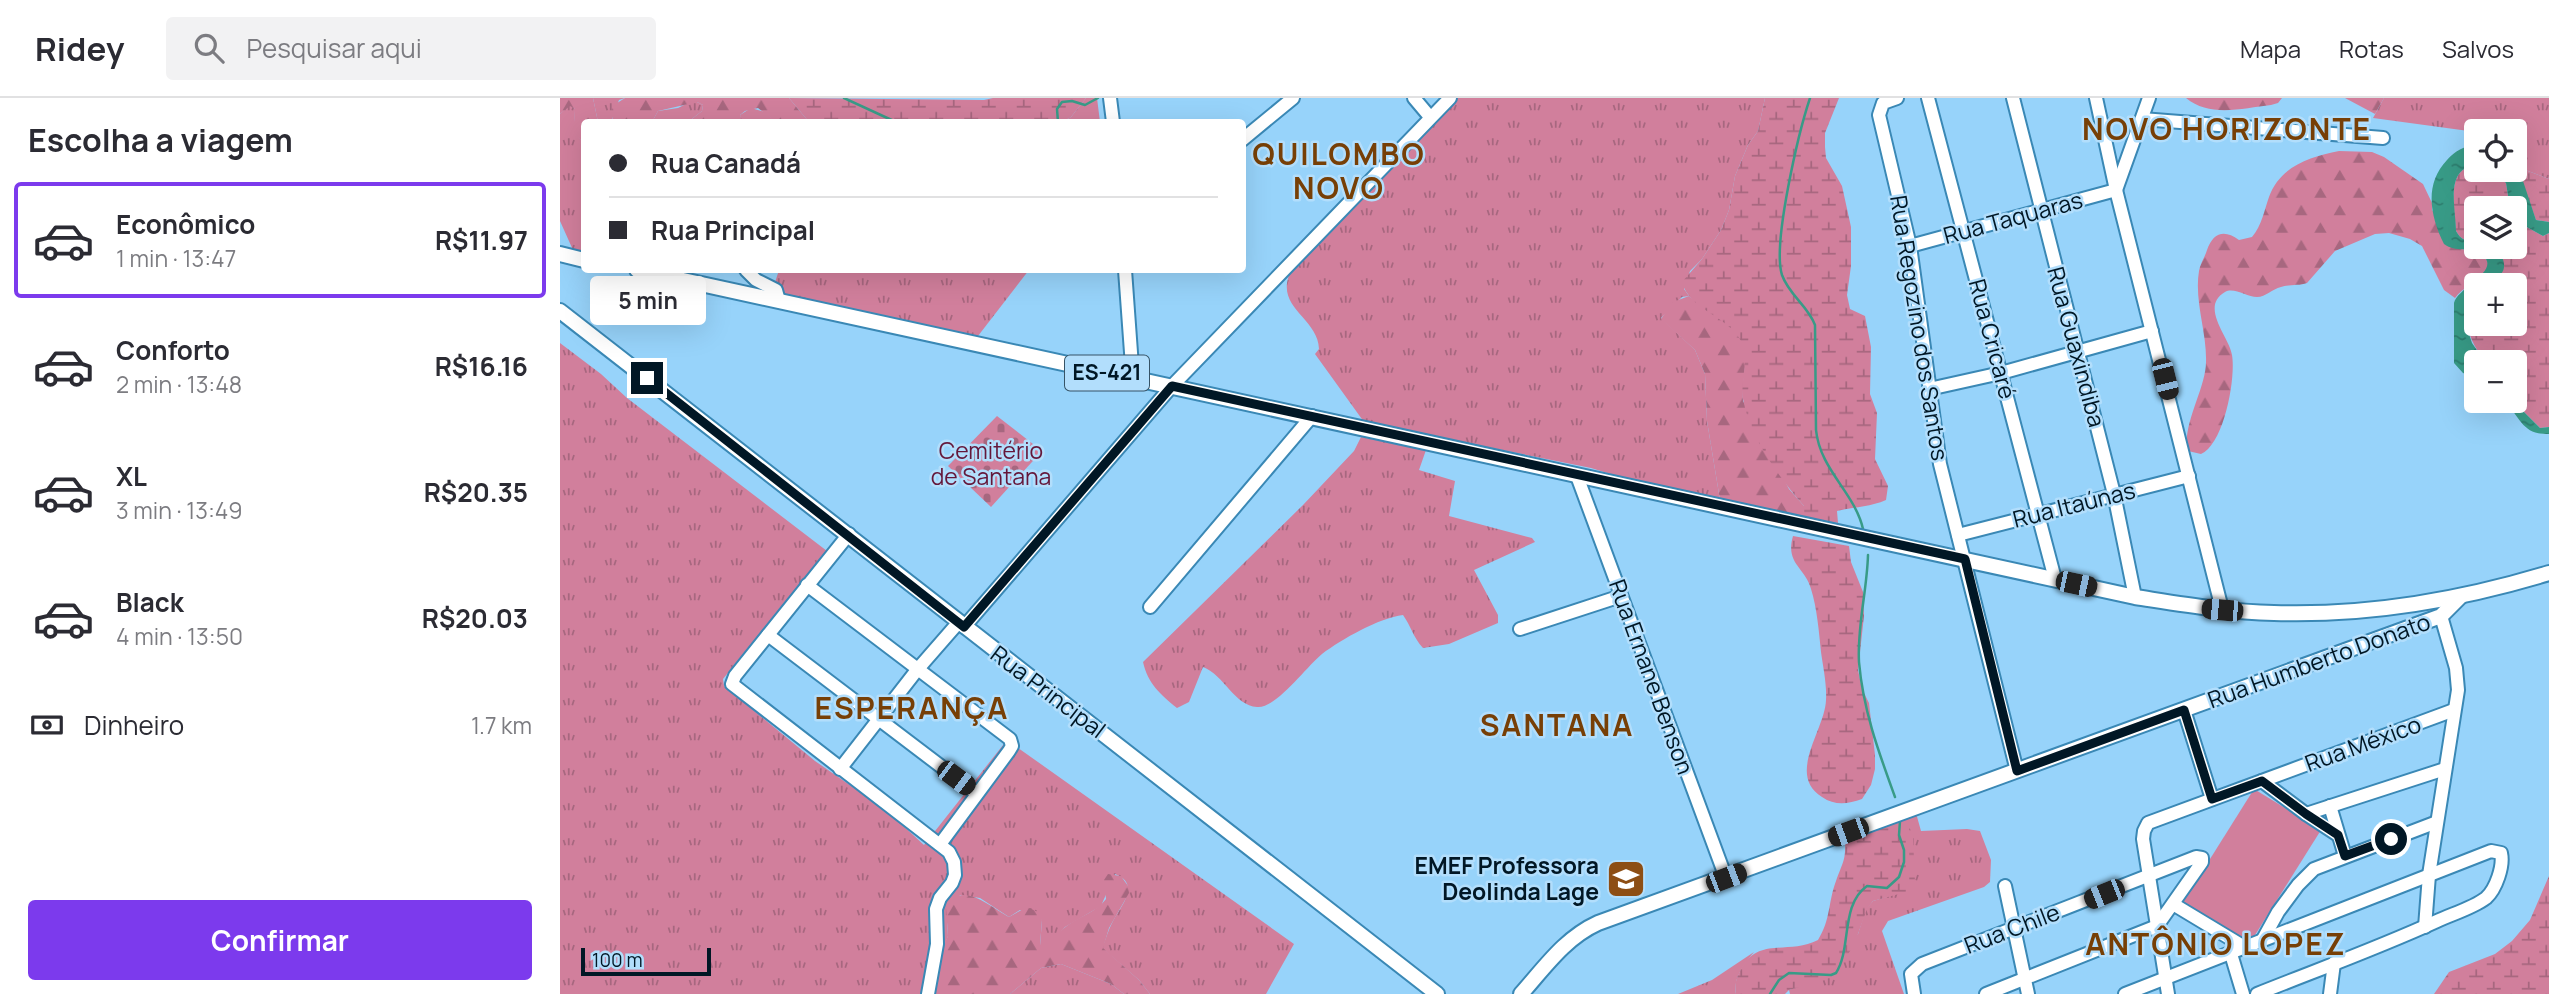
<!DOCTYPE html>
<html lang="pt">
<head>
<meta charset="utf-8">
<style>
  body { margin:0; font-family:Manrope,sans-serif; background:#f2f2f3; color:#2b2b33; height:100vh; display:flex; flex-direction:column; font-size:26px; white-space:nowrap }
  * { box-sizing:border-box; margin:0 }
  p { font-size:23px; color:#7c7c81 }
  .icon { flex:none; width:38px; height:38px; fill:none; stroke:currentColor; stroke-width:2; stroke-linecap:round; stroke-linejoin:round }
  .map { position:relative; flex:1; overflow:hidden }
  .sheet { display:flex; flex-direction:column; background:#fff; width:560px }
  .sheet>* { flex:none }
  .guide { position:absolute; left:21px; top:21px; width:665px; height:154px; border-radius:7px; box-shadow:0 7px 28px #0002; display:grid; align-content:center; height:154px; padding:0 28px; background:#fff }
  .controls { position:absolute; left:1904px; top:21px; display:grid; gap:14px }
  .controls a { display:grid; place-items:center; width:63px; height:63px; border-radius:7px; background:#fff; box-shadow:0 7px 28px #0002; font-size:35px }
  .scale { position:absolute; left:21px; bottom:18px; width:130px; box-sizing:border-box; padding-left:7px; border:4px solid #011725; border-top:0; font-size:19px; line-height:24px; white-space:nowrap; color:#011725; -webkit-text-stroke:5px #b2defc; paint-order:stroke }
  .end { position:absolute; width:32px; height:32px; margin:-16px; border:9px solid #011725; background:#fff; box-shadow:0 0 0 4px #fff }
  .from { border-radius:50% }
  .bubble { position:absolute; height:49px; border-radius:7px; background:#fff; box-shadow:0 7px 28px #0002; font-size:23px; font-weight:700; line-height:49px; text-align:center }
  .car { position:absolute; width:21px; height:42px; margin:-21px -10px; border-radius:9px; box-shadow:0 0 5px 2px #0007; background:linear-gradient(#222 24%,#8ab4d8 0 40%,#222 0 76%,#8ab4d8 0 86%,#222 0) }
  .guide b { display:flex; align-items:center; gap:24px; height:66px; font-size:26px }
  .guide b+b { border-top:2px solid #e1e1e2 }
  .guide i { width:18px; height:18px; background:#2b2b33 }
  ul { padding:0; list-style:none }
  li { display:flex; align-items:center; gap:21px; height:116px; margin:0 14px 10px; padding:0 14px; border:4px solid transparent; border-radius:7px }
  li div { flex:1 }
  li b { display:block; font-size:26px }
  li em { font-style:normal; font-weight:700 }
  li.current { border-color:#7c3aed }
  li>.icon { width:63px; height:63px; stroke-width:1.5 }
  h2 { padding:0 28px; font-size:32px; line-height:84px }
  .pay { display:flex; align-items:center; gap:18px; height:77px; padding:0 28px; font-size:26px }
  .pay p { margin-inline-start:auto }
  .primary-button { display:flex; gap:14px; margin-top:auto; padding:14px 28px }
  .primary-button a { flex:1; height:80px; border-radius:7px; background:#7c3aed; color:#fff; font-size:28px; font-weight:700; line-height:80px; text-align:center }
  header { display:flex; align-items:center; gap:42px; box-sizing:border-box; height:98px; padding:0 35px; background:#fff; border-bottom:2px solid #e1e1e2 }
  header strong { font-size:33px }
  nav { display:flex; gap:38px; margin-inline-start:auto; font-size:24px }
  .search { width:490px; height:63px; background:#f2f2f3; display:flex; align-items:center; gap:18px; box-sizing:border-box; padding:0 24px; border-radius:7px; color:#7c7c81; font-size:26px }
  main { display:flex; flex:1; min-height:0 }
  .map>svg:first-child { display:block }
  .grass { fill:url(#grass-tufts) }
  .forest { fill:url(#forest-firs) }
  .wetland { fill:url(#wetland-marsh) }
  .cemetery { fill:url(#cemetery-stones) }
  .garden { fill:#d17f9c }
  .water { fill:url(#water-ripples) }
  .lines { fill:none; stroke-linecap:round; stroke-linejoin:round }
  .stream { stroke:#389b87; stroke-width:2.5 }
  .minor-casing { stroke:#3a88b5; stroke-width:16 }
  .major-casing { stroke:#3a88b5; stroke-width:18 }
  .minor { stroke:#fff; stroke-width:12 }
  .major { stroke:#fff; stroke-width:14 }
  .route { stroke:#011725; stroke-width:9 }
  .labels { text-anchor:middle; stroke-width:5; stroke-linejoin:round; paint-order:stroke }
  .shield { fill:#b2defc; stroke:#365366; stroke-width:2 }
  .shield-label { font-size:21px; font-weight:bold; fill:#011725 }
  .street-label { font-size:23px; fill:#011725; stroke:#b2defc }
  .park-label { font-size:23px; fill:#64173a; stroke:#b2defc }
  .poi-label { font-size:23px; font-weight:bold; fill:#011725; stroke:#b2defc; text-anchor:end }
  .district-label { font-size:30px; font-weight:bold; letter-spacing:2px; fill:#773f06; stroke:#b2defc }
</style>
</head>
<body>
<header>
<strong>Ridey</strong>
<div class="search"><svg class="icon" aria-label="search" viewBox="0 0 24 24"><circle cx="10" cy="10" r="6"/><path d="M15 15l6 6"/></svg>Pesquisar aqui</div>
<nav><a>Mapa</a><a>Rotas</a><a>Salvos</a></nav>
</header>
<main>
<section class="sheet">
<h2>Escolha a viagem</h2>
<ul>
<li class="current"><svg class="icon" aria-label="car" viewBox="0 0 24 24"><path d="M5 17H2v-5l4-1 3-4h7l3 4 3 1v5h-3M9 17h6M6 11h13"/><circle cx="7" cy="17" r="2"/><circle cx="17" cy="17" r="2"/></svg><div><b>Econômico</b><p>1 min · 13:47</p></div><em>R$11.97</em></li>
<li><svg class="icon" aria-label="car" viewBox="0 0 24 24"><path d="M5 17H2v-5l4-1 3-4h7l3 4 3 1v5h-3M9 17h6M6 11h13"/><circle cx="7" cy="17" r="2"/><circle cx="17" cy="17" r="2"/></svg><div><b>Conforto</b><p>2 min · 13:48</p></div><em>R$16.16</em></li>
<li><svg class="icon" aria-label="car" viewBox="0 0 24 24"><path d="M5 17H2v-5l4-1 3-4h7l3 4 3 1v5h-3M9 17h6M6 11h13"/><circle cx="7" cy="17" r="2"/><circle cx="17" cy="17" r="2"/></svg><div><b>XL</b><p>3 min · 13:49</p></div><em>R$20.35</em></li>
<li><svg class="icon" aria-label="car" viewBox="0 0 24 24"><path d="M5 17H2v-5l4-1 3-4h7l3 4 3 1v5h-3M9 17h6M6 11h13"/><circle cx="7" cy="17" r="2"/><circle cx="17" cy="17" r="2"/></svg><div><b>Black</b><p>4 min · 13:50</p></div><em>R$20.03</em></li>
</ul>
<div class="pay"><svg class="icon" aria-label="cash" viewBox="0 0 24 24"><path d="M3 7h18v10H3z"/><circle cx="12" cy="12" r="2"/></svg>Dinheiro<p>1.7 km</p></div>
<div class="primary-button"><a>Confirmar</a></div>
</section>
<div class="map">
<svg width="1989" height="896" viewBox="0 0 1989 896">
  <defs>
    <pattern id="grass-tufts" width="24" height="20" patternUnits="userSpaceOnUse" patternTransform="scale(1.75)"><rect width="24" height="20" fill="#d17f9c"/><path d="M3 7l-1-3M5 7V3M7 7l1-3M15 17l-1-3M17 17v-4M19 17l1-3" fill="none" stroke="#a7677f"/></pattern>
    <pattern id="forest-firs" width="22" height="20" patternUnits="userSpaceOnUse" patternTransform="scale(1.75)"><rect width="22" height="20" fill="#d17f9c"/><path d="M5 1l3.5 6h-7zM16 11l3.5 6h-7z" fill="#a7677f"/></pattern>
    <pattern id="wetland-marsh" width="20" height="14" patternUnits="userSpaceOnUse" patternTransform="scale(1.75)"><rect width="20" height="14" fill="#d17f9c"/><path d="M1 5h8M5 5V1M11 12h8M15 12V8" fill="none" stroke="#a7677f"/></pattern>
    <pattern id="cemetery-stones" width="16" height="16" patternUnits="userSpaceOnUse" patternTransform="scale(1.75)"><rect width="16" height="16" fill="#d17f9c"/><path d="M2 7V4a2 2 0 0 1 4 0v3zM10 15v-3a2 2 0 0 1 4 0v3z" fill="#a7677f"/></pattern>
    <pattern id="water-ripples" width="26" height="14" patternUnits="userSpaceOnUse" patternTransform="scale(1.75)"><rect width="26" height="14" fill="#389b87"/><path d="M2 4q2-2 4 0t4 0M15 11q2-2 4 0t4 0" fill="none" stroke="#2d7d6e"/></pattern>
  </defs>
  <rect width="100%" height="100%" fill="#97d3fa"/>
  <g class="grass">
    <path d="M33 0H65L59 2 52 20 53 24H38Z"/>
    <path d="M526 0H537L540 24H502L511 19Z"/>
    <path d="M894 0H1205L1198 33 1188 47 1175 78 1169 112 1161 132 1142 161 1130 173 1124 191 1129 198 1122 199 1101 220 1135 252 1145 276 1147 323 1160 402 1083 386 1031 370 804 324 755 256 759 251C758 218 710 209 733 169Z"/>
    <path d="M1824 0H1989V81L1960 70 1955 59V33L1916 34 1813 20Z"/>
    <path d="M130 4H137L143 7 142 13 128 24H92L98 13 118 10Z"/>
    <path d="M10 7 15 11C15 23 12 36 24 44V155L13 152 0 123V16Z"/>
    <path d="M191 10 205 14 216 24H182L180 17Z"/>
    <path d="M219 172H469L418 238 211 197Z"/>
    <path d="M0 245 41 276 67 300 267 453 163 581 164 588 255 663 326 712 364 747 447 642 734 846 706 896H590L579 882 542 850C546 841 548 832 553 823 561 808 581 786 555 776L541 808 505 829 494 841 480 848 482 822 460 812 449 819 420 800 400 797 387 824 388 838 366 896H0Z"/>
    <path d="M801 339 866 352 859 372 895 383 889 418 972 440 975 444 914 472 938 517V525L889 546 863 550C853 539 851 528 843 517 819 520 782 541 762 556 746 569 716 611 697 609 675 608 664 577 643 569L629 604 617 610C600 596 588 586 583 564L743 407 794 353Z"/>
    <path d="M1356 715 1361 733 1407 731 1420 733 1431 762 1430 784 1424 789 1328 823 1322 833 1344 896H1230L1229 892 1240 888 1298 836 1306 811 1313 803 1326 799 1345 719Z"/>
    <path d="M1194 854C1184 866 1173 880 1176 896H1118L1152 882Z"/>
    <path d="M501 866 551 886 564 896H450L481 870Z"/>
  </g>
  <g class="forest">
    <path d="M0 0H33L38 24H24V44C9 35 15 26 15 11L10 8 0 16Z"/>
    <path d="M65 0H229L249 24H216L198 10 185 13 180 17 183 24H128L142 13 143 7 137 4 98 13 92 24H53L51 13 54 7Z"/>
    <path d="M1626 0H1722L1718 5 1711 7C1683 10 1650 20 1626 0Z"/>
    <path d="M1785 0H1824L1815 16Z"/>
    <path d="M1779 53 1812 54 1824 59 1863 86 1872 105V112L1902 151C1913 153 1936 159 1926 175 1919 184 1902 189 1895 200L1884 192 1862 148 1850 141 1829 135 1815 136 1775 153 1747 185C1739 188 1730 186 1721 189 1712 191 1706 199 1697 199 1687 199 1674 189 1665 194 1639 209 1670 240 1672 257 1676 280 1664 346 1641 356L1628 353C1621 329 1646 290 1646 264 1647 234 1634 203 1639 173 1640 166 1645 159 1647 152 1653 135 1664 131 1679 142L1692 139C1702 127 1704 113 1709 99 1720 68 1750 59 1779 53Z"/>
    <path d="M1129 198C1147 214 1181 226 1185 252 1187 265 1182 286 1183 303L1229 391 1244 408V419L1160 402 1147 323 1145 276 1135 252 1101 221 1113 204Z"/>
    <path d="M548 776 561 778 568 788 569 795 549 830 543 850 579 882 590 896H564L551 886 501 866 481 870 450 896H366L377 862 388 838 386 810C399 780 432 810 449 819L467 809 480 815 482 822 480 847C492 842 498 834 508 827 521 818 537 813 546 801L544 782Z"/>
  </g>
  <g class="wetland">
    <path d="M229 0 424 2 433 0H526L511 19 502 24H249Z"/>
    <path d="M1205 0H1279L1265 35V49L1266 60 1282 88 1291 129V168L1287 197 1290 211 1305 218 1311 249 1310 296 1317 315 1315 361 1328 388 1326 402C1310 409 1293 409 1277 413L1278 425 1244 419V408C1219 379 1190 340 1183 301 1180 283 1190 260 1181 243 1167 217 1129 212 1122 184L1142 161 1161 132 1169 112 1175 78 1188 47 1198 33Z"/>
    <path d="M1913 67 1916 68V72H1929L1946 85 1950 110H1916V144C1906 143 1901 142 1896 133 1895 111 1885 73 1913 67Z"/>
    <path d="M1960 70 1989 81V124L1976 122 1963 86Z"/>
    <path d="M1955 127 1965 128 1983 138 1989 135V329L1980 330 1953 303H1955V264H1925C1909 241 1898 219 1916 192V226H1955V187H1920L1941 176 1943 161 1935 149H1955Z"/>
    <path d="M1233 438 1289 448 1291 464 1303 494 1304 518 1298 572 1302 591 1309 605 1315 657V671L1311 687 1302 701C1288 706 1275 708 1262 699 1226 677 1265 632 1266 602 1267 586 1263 569 1261 554 1259 534 1257 510 1251 491 1245 469 1225 466 1233 438Z"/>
    <path d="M1345 719 1353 738 1355 785 1350 793 1313 803 1307 811 1294 847 1277 873 1265 882 1229 892 1225 896H1176C1174 885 1177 879 1182 869 1200 839 1229 857 1258 842 1271 821 1268 804 1276 783 1283 763 1286 763 1285 740Z"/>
    <path d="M1989 778V896H1874L1889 874 1935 856 1952 843 1970 822Z"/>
  </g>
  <path class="cemetery" d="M437 318 482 353 431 409 388 368Z"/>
  <path class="garden" d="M1694 691 1761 732 1690 845 1623 804Z"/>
  <g class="water">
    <path d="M1916 47V68C1884 69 1896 111 1896 133 1901 142 1906 143 1916 144V149H1935C1942 156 1948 168 1941 176L1916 187 1906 217V227L1912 245 1925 264H1916V280L1903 275 1894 265V205C1898 189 1944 172 1921 156 1909 148 1896 155 1884 146 1870 118 1864 86 1887 62 1895 53 1904 48 1916 47Z"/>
    <path d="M1955 59 1976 122 1989 124V135L1983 138 1965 128 1955 127V110H1950L1946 85 1929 72H1955Z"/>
    <path d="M1945 303H1953L1980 330 1989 329V336C1963 337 1961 321 1945 303Z"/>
  </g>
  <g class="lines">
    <g class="stream">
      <path d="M284 0 336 24"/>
      <path d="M1250 0C1239 33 1212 146 1222 177 1229 197 1248 208 1255 227L1256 332C1260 372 1295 395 1303 431"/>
      <path d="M498 24 497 11 502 4 512 3 525 7 538 0"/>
      <path d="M1308 457C1307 493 1297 528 1299 564 1303 612 1319 655 1335 699"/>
      <path d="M1210 896 1219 882 1229 875 1271 877 1276 875C1292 850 1280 807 1307 788L1327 790 1339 779 1344 764V752L1339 737 1340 723"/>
    </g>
    <g class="minor-casing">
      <g id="minor">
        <path d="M550 0 553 24"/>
        <path d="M854 0 870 19"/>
        <path d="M1337 0 1323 5 1319 17 1350 148 1380 366 1457 673"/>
        <path d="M1368 0 1495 481"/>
        <path d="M1453 0 1554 396 1575 499"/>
        <path d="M1536 0 1556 92 1662 511"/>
        <path d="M1582 21 1823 40"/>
        <path d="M682 42 733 0"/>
        <path d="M1350 148 1556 92 1589 0"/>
        <path d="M186 172 196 182 216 192 219 203"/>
        <path d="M565 172 573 282"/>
        <path d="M1369 291 1441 275 1592 233"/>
        <path d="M1017 378 1166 780"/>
        <path d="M289 436 175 578 172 586 389 754 394 764 395 777 392 785 380 800 376 811 377 846 368 896"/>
        <path d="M1398 437 1629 378"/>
        <path d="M247 487 450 641 452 648 449 653 381 745"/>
        <path d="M590 509 752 318"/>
        <path d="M404 529 612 288 890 0"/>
        <path d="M960 531 1061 498"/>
        <path d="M208 537 416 695"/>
        <path d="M1624 612 1652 701"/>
        <path d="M280 671 357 572 398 525"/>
        <path d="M1702 683 1746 716 1778 737"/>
        <path d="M1770 708 1785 758"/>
        <path d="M1746 716 1885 671"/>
        <path d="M1445 788 1468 896"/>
        <path d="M1613 806 1686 850"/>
        <path d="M1865 829 1869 777 1898 592 1896 570 1881 518"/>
        <path d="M1702 843 1718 814 1738 787 1754 771 1877 724"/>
        <path d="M1671 856 1683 896"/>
        <path d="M1354 896 1351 876 1362 866 1636 759 1642 760V764L1597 828 1426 896"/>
        <path d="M1565 896 1931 753 1941 755C1944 768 1936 791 1926 800 1913 810 1892 816 1877 823 1818 850 1757 872 1697 896"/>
        <path d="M1608 896 1583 741 1584 733 1588 725 1894 612"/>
        <path d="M1770 896 1774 865"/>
      </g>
    </g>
    <g class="major-casing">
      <g id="major">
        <path d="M0 156 24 162"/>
        <path d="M77 172 1575 499C1621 506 1667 514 1714 515 1807 518 1900 502 1989 475"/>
        <path d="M0 213 877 896"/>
        <path d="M961 896C985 869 1005 840 1038 825L1881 518 1901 498"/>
      </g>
    </g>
    <use href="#minor" class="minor"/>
    <use href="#major" class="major"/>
  </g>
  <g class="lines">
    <path class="route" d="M87 280 404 529 612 288 1405 461 1457 673 1624 612 1652 701 1702 683 1746 716 1778 737 1785 758 1831 741"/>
  </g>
  <defs>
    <g id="school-square" transform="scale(2.0125)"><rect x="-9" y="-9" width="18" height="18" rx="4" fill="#8d4e14" stroke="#b2defc"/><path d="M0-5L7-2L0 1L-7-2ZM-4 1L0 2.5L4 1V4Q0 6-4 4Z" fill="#fff"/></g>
  </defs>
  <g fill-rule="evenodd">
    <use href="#school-square" x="1066" y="781"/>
  </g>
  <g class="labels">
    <rect class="shield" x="505" y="257.5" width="84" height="35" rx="5"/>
    <g class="shield-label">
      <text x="547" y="282">ES-421</text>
    </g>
    <g class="street-label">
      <text transform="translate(1453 120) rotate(-15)" y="8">Rua Taquaras</text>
      <text transform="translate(1359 230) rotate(81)" y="8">Rua Regozino dos Santos</text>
      <text transform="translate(1432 241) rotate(75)" y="8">Rua Cricaré</text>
      <text transform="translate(1516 249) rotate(75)" y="8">Rua Guaxindiba</text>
      <text transform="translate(1514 407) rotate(-14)" y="8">Rua Itaúnas</text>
      <text transform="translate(1759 563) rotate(-20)" y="8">Rua Humberto Donato</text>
      <text transform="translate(1091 579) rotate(70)" y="8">Rua Ernane Benson</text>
      <text transform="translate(488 594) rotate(37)" y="8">Rua Principal</text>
      <text transform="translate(1803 646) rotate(-20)" y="8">Rua México</text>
      <text transform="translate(1452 831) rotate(-21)" y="8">Rua Chile</text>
    </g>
    <g class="park-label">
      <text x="431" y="361">Cemitério<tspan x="431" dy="26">de Santana</tspan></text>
    </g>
    <g class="poi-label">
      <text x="1039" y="776">EMEF Professora<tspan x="1039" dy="26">Deolinda Lage</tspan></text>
    </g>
    <g class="district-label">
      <text x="1667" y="42">NOVO HORIZONTE</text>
      <text x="779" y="67">QUILOMBO<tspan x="779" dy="34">NOVO</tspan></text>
      <text x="352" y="621">ESPERANÇA</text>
      <text x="997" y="638">SANTANA</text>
      <text x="1656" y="857">ANTÔNIO LOPEZ</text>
    </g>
  </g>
</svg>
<div class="controls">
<a><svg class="icon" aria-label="locate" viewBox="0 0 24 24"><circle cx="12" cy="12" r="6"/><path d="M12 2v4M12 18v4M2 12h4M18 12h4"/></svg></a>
<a><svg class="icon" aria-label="layers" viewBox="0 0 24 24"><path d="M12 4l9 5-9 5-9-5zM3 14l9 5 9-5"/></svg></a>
<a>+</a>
<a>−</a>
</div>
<div class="scale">100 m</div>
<i class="end from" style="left:1831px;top:741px"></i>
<i class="end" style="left:87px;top:280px"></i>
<div class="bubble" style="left:30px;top:178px;width:116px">5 min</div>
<i class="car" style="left:1605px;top:281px;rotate:166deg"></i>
<i class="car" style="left:1516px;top:486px;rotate:102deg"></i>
<i class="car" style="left:1662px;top:512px;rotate:275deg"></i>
<i class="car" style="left:396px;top:680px;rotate:127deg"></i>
<i class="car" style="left:1288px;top:734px;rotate:250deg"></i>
<i class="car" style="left:1166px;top:780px;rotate:69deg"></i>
<i class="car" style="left:1544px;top:796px;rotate:248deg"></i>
<div class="guide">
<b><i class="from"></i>Rua Canadá</b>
<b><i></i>Rua Principal</b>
</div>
</div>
</main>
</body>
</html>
